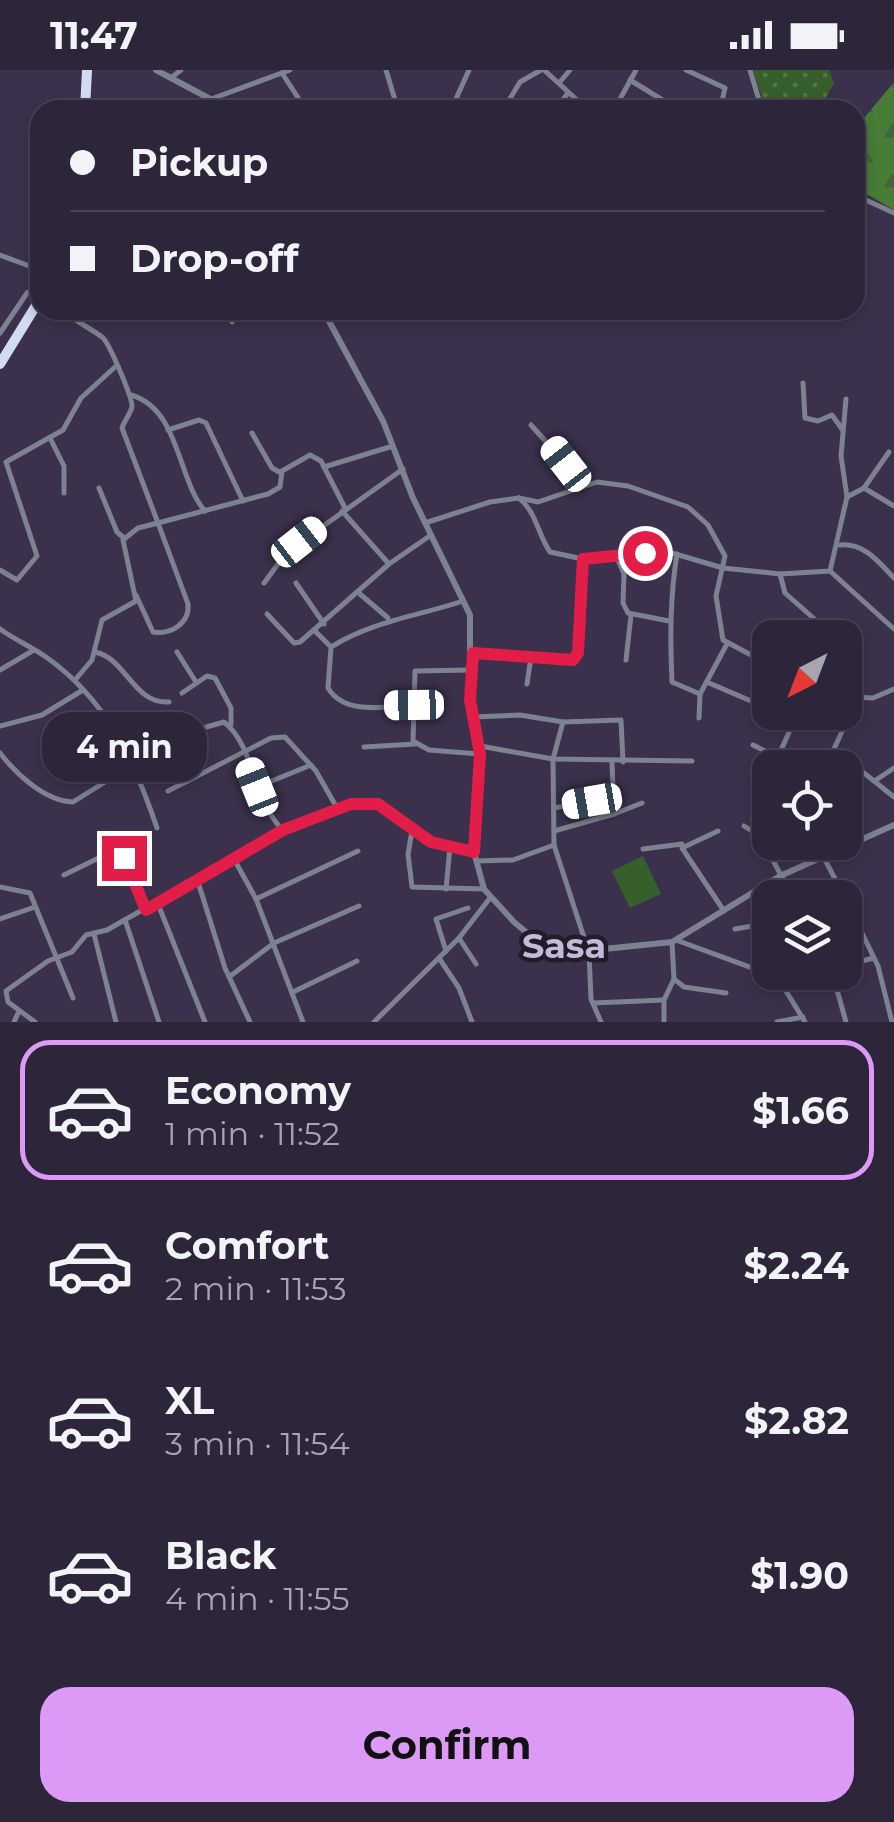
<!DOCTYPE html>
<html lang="en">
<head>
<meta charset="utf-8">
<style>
  body { margin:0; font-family:Montserrat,sans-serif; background:#393144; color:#f1f3f6; height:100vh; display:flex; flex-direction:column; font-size:38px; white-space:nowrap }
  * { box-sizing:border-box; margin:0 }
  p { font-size:32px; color:#a7a5ae }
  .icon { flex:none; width:55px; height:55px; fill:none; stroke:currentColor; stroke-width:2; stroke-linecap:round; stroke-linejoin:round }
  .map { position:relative; height:952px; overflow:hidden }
  .side { display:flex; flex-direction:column; background:#2d2539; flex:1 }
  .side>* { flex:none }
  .banner { position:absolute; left:30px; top:30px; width:835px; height:220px; border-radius:30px; box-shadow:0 5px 15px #0003,0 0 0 2px #484253; display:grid; align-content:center; height:220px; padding:0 40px; background:#2d2539 }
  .needle { width:65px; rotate:222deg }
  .buttons { position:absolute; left:752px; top:550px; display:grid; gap:20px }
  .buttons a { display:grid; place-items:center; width:110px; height:110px; border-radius:20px; background:#2d2539; box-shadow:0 5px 15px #0003,0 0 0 2px #484253; font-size:50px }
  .end { position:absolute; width:45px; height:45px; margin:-22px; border:12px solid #e11d48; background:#fff; box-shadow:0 0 0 5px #fff }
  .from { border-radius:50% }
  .bubble { position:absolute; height:70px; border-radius:30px; background:#2d2539; box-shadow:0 5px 15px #0003,0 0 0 2px #484253; font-size:32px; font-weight:700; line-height:70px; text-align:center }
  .car { position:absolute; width:30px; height:60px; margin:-30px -15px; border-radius:12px; box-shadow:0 0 8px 2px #0007; background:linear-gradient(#fff 24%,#345 0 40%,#fff 0 76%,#345 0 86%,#fff 0) }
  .banner b { display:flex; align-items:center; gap:35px; height:95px; font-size:38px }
  .banner b+b { border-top:2px solid #484253 }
  .banner i { width:25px; height:25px; background:#f1f3f6 }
  ul { padding:18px 0 0; list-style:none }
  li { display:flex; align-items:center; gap:30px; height:140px; margin:0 20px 15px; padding:0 20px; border:5px solid transparent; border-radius:30px }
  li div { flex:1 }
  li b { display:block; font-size:38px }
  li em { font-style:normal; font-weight:700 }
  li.on { border-color:#dc99f5 }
  li>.icon { width:90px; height:90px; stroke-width:1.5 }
  .action { display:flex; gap:20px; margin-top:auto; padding:20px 40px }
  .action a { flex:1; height:115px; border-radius:30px; background:#dc99f5; color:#111; font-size:40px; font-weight:700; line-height:115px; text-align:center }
  .status { display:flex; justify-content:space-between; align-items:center; height:70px; padding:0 50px; background:#2d2539; direction:ltr }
  .status svg { height:28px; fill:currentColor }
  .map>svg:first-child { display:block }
  .grass { fill:url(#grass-dots) }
  .forest { fill:url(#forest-firs) }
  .pitch { fill:#375f2b }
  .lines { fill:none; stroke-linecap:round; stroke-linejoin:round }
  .minor { stroke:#7d8290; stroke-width:5 }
  .tertiary { stroke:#7d8290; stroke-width:6 }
  .trunk { stroke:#d2dbf4; stroke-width:10 }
  .route { stroke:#e11d48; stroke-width:12 }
  .labels { text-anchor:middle; stroke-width:9; stroke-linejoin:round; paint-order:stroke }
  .quarter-label { font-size:35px; font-weight:bold; fill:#c5b8d9; stroke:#211c28 }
</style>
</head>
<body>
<div class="status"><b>11:47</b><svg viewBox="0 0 49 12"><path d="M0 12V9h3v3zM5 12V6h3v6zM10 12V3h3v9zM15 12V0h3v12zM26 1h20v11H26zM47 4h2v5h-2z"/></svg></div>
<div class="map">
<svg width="894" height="952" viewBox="0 0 894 952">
  <defs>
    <pattern id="grass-dots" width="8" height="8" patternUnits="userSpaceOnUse" patternTransform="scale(2.5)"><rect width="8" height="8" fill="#375f2b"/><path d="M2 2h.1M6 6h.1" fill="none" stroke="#537549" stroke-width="1.8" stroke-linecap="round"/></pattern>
    <pattern id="forest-firs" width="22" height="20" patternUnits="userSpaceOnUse" patternTransform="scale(2.5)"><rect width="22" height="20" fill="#477d37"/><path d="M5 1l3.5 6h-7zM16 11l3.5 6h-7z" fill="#44643c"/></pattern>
  </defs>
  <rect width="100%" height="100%" fill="#3c314c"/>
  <path class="grass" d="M753 0H829L834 13 818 40H766Z"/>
  <path class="forest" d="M894 12V140L855 117V59Z"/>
  <path class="pitch" d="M643 786 661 824 630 838 612 801Z"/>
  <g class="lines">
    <g class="minor">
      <path d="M386 0 398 40"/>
      <path d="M544 0 588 40"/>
      <path d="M686 0 725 18 720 40"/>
      <path d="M750 0 762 40"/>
      <path d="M282 3 306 40"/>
      <path d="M172 7 181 0"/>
      <path d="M630 10 679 40"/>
      <path d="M559 13 570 0"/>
      <path d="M214 28 290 0"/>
      <path d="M451 40 469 0"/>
      <path d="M503 40 520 12 541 0"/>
      <path d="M555 40 568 23"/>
      <path d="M614 40 636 0"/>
      <path d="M855 125 894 143"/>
      <path d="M0 185 40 200"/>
      <path d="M63 240C75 252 89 257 102 267 109 272 133 329 132 337 130 344 124 352 122 358L158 453 268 424 280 417 282 401 310 385 321 391 345 438"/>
      <path d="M231 240 232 252"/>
      <path d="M0 263 27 223 40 215"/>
      <path d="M803 313 805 348 818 351 832 345 842 359"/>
      <path d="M131 325C180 339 177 409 205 441"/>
      <path d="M846 329 841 386 847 427"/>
      <path d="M531 355 566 394 573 418"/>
      <path d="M168 360 199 350 206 353 243 431"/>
      <path d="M252 363 272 398 281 403"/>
      <path d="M51 370 64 396V423"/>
      <path d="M324 397 393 376"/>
      <path d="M99 418 117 462 124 468"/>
      <path d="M864 418 894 436"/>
      <path d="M519 428C537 443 537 463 550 482L583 489 665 481 723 498 780 504 830 501 847 427 864 418 889 382"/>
      <path d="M342 441 389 494"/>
      <path d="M425 453 490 432 519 428 538 432 597 412 628 416 688 437 708 455 725 486 716 526 723 570 770 595"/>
      <path d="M840 475C864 473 878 491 894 508"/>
      <path d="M677 484C670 528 670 567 672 612L700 624 699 648"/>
      <path d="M616 485 624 504 623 533 628 543 669 551"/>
      <path d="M0 500 17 510 37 486 6 392 63 360 81 328 115 297"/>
      <path d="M830 501 894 559"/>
      <path d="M780 504 785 523 836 568"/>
      <path d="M264 513 287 482 403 399"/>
      <path d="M296 513 324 554"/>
      <path d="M360 524 388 548"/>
      <path d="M267 544 294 573 300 572 389 494 431 465"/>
      <path d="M0 559C15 570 32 577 46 587 107 630 134 690 157 758"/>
      <path d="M315 561 331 577 328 618C345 646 385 636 413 635"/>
      <path d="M845 575 853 582 846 598 850 644 834 679 894 727"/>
      <path d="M331 577C373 551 418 546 463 531"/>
      <path d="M95 582C126 588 133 634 169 632"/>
      <path d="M177 582 196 612"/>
      <path d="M473 583 573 590 578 583 583 489"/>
      <path d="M626 590 631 545"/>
      <path d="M0 600 34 580"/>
      <path d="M469 600 415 601 413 671 429 680 479 684"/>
      <path d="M75 610 92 590 102 550 136 531 123 470 138 458 158 453 188 534C190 553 171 565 153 562L136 525"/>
      <path d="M709 613 770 639"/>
      <path d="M527 614 531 587"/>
      <path d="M182 623 207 606 215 608 231 638V654"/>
      <path d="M700 624 727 574"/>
      <path d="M852 627 873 628 894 619"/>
      <path d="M782 642 797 647"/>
      <path d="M473 647 520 645 563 652 553 689 554 775 589 883 591 929 601 952"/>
      <path d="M563 652 621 650 623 692"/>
      <path d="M0 656 42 645 83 620"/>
      <path d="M753 675 799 698"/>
      <path d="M480 676 553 689 692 691"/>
      <path d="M364 677 415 674"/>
      <path d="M0 683C16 704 45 731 73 732L182 664 224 652C255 676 253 732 283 760"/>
      <path d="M778 687 798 642"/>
      <path d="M68 688 115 661"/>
      <path d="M876 710 894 698"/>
      <path d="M257 717 311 695"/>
      <path d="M168 721 271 668 285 667 316 701 337 738"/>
      <path d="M845 737 855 753 857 769"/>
      <path d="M554 738 592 731"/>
      <path d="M614 744 642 733"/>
      <path d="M744 756 760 766 793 828"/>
      <path d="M412 761 408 784 412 817 484 819"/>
      <path d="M554 761 614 744 612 692"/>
      <path d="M718 761 682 778 724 841"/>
      <path d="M643 779 682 774"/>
      <path d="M823 786 845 828"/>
      <path d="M234 789 256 829 358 781"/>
      <path d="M476 791 513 790 554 775"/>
      <path d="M64 805 115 780 125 788 145 840"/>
      <path d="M198 812 225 898 250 952"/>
      <path d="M0 817 30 823 73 928"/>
      <path d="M446 819 450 777"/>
      <path d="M845 828 878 896 892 952"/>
      <path d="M256 829 303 952"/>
      <path d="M158 834 205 952"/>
      <path d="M0 849 35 837"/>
      <path d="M125 850 159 952"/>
      <path d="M735 859 770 853"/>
      <path d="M94 864 116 952"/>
      <path d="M459 868 476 894"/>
      <path d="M676 870 777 907 821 902"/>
      <path d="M446 881 436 849 468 838"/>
      <path d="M439 888 459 918 472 952"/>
      <path d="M845 895 874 888"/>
      <path d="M832 902 846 952"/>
      <path d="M229 907 274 873 359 836"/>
      <path d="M778 908 805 952"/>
      <path d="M674 909 684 917 726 923"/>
      <path d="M293 922 357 891"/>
      <path d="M593 933 664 930"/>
      <path d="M14 952 19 941"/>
      <path d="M35 952 8 932 6 921 48 891 72 882 86 865 107 860 283 760 351 734 378 735 431 772 473 781"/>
      <path d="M374 952 459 868 490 828"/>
      <path d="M664 952V930L674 909 672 872"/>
      <path d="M777 952 803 947"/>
    </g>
    <g class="tertiary">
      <path d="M156 0 231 40"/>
      <path d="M323 240 383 351 413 428 470 545V630L480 684 474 782 484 819 514 852 539 873 565 883 672 872 780 806 894 755"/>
    </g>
    <g class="trunk">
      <path d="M85 40 87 0"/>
      <path d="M0 294 40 229"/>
    </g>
  </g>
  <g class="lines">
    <path class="route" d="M124 788 146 840 283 760 351 734H378L431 772 474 782 480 684 470 630 473 583 573 590 578 583 583 489 645 483"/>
  </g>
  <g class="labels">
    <g class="quarter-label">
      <text x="564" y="888">Sasa</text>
    </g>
  </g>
</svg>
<div class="buttons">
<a><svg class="needle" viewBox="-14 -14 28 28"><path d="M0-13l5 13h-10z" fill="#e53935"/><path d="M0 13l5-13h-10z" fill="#a7a5ae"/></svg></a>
<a><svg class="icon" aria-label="locate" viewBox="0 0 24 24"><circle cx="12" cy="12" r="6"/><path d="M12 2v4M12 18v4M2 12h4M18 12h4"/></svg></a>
<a><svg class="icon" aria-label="layers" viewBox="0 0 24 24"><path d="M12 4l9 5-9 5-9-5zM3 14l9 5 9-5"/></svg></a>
</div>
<i class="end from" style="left:645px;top:483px"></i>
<i class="end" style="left:124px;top:788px"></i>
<div class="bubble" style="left:42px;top:642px;width:165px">4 min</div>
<i class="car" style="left:566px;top:394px;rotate:322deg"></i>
<i class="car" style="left:299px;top:472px;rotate:52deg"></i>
<i class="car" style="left:414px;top:635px;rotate:269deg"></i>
<i class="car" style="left:257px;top:717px;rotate:338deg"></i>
<i class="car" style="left:592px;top:731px;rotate:260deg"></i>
<div class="banner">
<b><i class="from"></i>Pickup</b>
<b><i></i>Drop-off</b>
</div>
</div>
<section class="side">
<ul>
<li class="on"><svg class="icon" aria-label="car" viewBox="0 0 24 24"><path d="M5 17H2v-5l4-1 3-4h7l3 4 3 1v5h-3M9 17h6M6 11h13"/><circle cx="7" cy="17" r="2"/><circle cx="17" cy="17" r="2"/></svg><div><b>Economy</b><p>1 min · 11:52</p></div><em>$1.66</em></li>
<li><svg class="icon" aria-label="car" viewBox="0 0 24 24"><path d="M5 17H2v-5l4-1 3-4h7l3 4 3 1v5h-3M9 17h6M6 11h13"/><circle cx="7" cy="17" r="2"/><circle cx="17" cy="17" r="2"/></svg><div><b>Comfort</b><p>2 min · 11:53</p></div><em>$2.24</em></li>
<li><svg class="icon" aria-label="car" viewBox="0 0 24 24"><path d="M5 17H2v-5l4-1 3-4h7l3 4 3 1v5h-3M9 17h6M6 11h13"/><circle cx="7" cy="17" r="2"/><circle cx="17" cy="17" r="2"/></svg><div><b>XL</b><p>3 min · 11:54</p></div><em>$2.82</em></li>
<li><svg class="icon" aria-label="car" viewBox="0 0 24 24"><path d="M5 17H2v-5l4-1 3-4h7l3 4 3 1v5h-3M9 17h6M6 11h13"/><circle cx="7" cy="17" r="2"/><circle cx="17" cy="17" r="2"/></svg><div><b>Black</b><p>4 min · 11:55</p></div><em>$1.90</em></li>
</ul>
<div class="action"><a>Confirm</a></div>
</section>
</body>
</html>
